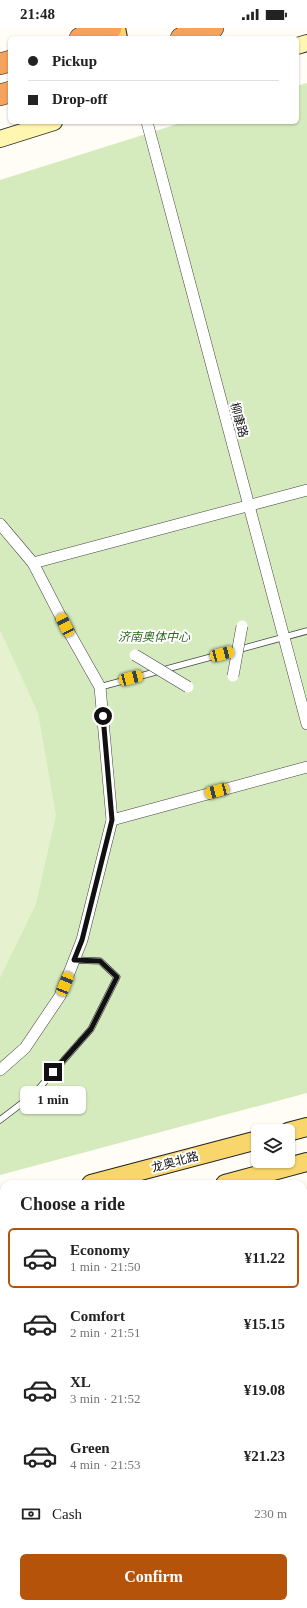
<!DOCTYPE html>
<html lang="en">
<head>
<meta charset="utf-8">
<style>
  body { margin:0; font-family:"Times New Roman","Noto Sans SC",serif; background:#f2f2f2; color:#222; height:100vh; display:flex; flex-direction:column; font-size:15px; white-space:nowrap }
  * { box-sizing:border-box; margin:0 }
  p { font-size:13px; color:#767676 }
  .icon { flex:none; width:22px; height:22px; fill:none; stroke:currentColor; stroke-width:2; stroke-linecap:round; stroke-linejoin:round }
  .map { position:relative; flex:1; overflow:hidden }
  .side { position:absolute; left:0px; top:1152px; width:307px; height:428px; display:flex; flex-direction:column; background:#fff; border-radius:12px 12px 0 0; box-shadow:0 1px 3px #0004 }
  .side>* { flex:none }
  .banner { position:absolute; left:8px; top:8px; width:291px; height:88px; border-radius:6px; box-shadow:0 1px 3px #0004; display:grid; align-content:center; height:88px; padding:0 20px; background:#fff }
  .fabs { position:absolute; left:251px; top:1096px; display:grid; gap:8px }
  .fabs a { display:grid; place-items:center; width:44px; height:44px; border-radius:6px; background:#fff; box-shadow:0 1px 3px #0004; font-size:20px }
  .end { position:absolute; width:18px; height:18px; margin:-9px; border:5px solid #111; background:#fff; box-shadow:0 0 0 2px #fff }
  .from { border-radius:50% }
  .bubble { position:absolute; height:28px; border-radius:6px; background:#fff; box-shadow:0 1px 3px #0004; font-size:13px; font-weight:700; line-height:28px; text-align:center }
  .car { position:absolute; width:12px; height:24px; margin:-12px -6px; border-radius:5px; box-shadow:0 0 3px 1px #0007; background:linear-gradient(#f5c518 24%,#345 0 40%,#f5c518 0 76%,#345 0 86%,#f5c518 0) }
  .banner b { display:flex; align-items:center; gap:14px; height:38px; font-size:15px }
  .banner b+b { border-top:1px solid #e0e0e0 }
  .banner i { width:10px; height:10px; background:#222 }
  ul { padding:0; list-style:none }
  li { display:flex; align-items:center; gap:12px; height:60px; margin:0 8px 6px; padding:0 12px; border:2px solid transparent; border-radius:6px }
  li div { flex:1 }
  li b { display:block; font-size:15px }
  li em { font-style:normal; font-weight:700 }
  li.on { border-color:#b45309 }
  li>.icon { width:36px; height:36px; stroke-width:1.5 }
  h2 { padding:0 20px; font-size:18px; line-height:48px }
  .pay { display:flex; align-items:center; gap:10px; height:44px; padding:0 20px; font-size:15px }
  .pay p { margin-inline-start:auto }
  .cta { display:flex; gap:8px; margin-top:auto; padding:8px 20px }
  .cta a { flex:1; height:46px; border-radius:6px; background:#b45309; color:#fff; font-size:16px; font-weight:700; line-height:46px; text-align:center }
  .status { display:flex; justify-content:space-between; align-items:center; height:28px; padding:0 20px; background:#fff; direction:ltr }
  .status svg { height:11px; fill:currentColor }
  .map>svg:first-child { display:block }
  .green { fill:#d5ebbd }
  .pitch { fill:#e6f2cf }
  .water { fill:#b9e0f7; stroke:#3f96cf }
  .lines { fill:none; stroke-linecap:round; stroke-linejoin:round }
  .lane-casing { stroke:#444; stroke-width:7 }
  .street-casing { stroke:#444; stroke-width:12 }
  .secondary-casing { stroke:#333; stroke-width:18 }
  .primary-casing { stroke:#222; stroke-width:20 }
  .highway-casing { stroke:#222; stroke-width:22 }
  .lane { stroke:#fff; stroke-width:5.5 }
  .street { stroke:#fff; stroke-width:11 }
  .secondary { stroke:#fff6b0; stroke-width:16 }
  .primary { stroke:#f9d66b; stroke-width:18 }
  .highway { stroke:#f5a25d; stroke-width:21 }
  .street-bridge-casing { stroke:#444; stroke-width:12; stroke-linecap:butt }
  .street-bridge { stroke:#fff; stroke-width:11 }
  .route { stroke:#111; stroke-width:5 }
  .labels { text-anchor:middle; stroke-width:4; stroke-linejoin:round; paint-order:stroke }
  .street-label { font-size:12px; fill:#111; stroke:#fff }
  .park-label { font-size:12px; font-style:italic; fill:#2f6b1f; stroke:#fff }
</style>
</head>
<body>
<div class="status"><b>21:48</b><svg viewBox="0 0 49 12"><path d="M0 12V9h3v3zM5 12V6h3v6zM10 12V3h3v9zM15 12V0h3v12zM26 1h20v11H26zM47 4h2v5h-2z"/></svg></div>
<div class="map">
<svg width="307" height="1580" viewBox="0 0 307 1580">
  <rect width="100%" height="100%" fill="#fffdf5"/>
  <path class="green" d="M307 55V1065L0 1147V152L184 94H297V58Z"/>
  <path class="pitch" d="M0 602 38 685 56 787 36 876 0 950Z"/>
  <g class="water">
    <path d="M307 1188V1222L303 1223V1189Z"/>
    <path d="M117 1576H142L144 1580H118Z"/>
  </g>
  <g class="lines">
    <g class="lane-casing">
      <g id="lane">
        <path d="M100 659 307 603"/>
        <path d="M0 1092 34 1066 91 1001 117 949 100 933 74 932"/>
      </g>
    </g>
    <g class="street-casing">
      <g id="street">
        <path d="M147 94 307 696"/>
        <path d="M0 496 33 535 65 597 100 659 112 792 82 912 60 968 25 1020 0 1042"/>
        <path d="M33 535 307 462"/>
        <path d="M112 792 307 739"/>
        <path d="M303 1264 307 1263"/>
        <path d="M303 1360 307 1359"/>
        <path d="M303 1482 307 1498"/>
        <path d="M0 1527 4 1541"/>
        <path d="M303 1555 307 1554"/>
        <path d="M13 1576V1580"/>
        <path d="M239 1576 240 1580"/>
        <path d="M208 1580 223 1576"/>
      </g>
    </g>
    <g class="secondary-casing">
      <g id="secondary">
        <path d="M297 18 307 15"/>
        <path d="M0 111 54 94"/>
        <path d="M0 1330 4 1346"/>
        <path d="M66 1576 67 1580"/>
      </g>
    </g>
    <g class="primary-casing">
      <g id="primary">
        <path d="M116 0 118 10"/>
        <path d="M288 1104 307 1099"/>
        <path d="M91 1156 258 1112"/>
        <path d="M225 1156 307 1134"/>
        <path d="M0 1180 4 1179"/>
        <path d="M0 1215 4 1214"/>
      </g>
    </g>
    <g class="highway-casing">
      <g id="highway">
        <path d="M80 10 111 0"/>
        <path d="M181 10 213 0"/>
        <path d="M0 36 10 33"/>
        <path d="M0 67 10 64"/>
      </g>
    </g>
    <use href="#lane" class="lane"/>
    <use href="#street" class="street"/>
    <use href="#secondary" class="secondary"/>
    <use href="#primary" class="primary"/>
    <use href="#highway" class="highway"/>
    <g class="street-bridge-casing">
      <g id="street-bridge">
        <path d="M135 627 188 659"/>
        <path d="M233 648 242 598"/>
      </g>
    </g>
    <use href="#street-bridge" class="street-bridge"/>
  </g>
  <g class="lines">
    <path class="route" d="M53 1044 91 1001 117 949 100 933 74 932 82 912 112 792 103 688"/>
  </g>
  <g class="labels">
    <g class="street-label">
      <text transform="translate(239 392) rotate(75)" y="4">柳康路</text>
      <text transform="translate(175 1134) rotate(-15)" y="4">龙奥北路</text>
    </g>
    <g class="park-label">
      <text x="154" y="613">济南奥体中心</text>
    </g>
  </g>
</svg>
<div class="fabs">
<a><svg class="icon" aria-label="layers" viewBox="0 0 24 24"><path d="M12 4l9 5-9 5-9-5zM3 14l9 5 9-5"/></svg></a>
</div>
<i class="end from" style="left:103px;top:688px"></i>
<i class="end" style="left:53px;top:1044px"></i>
<div class="bubble" style="left:20px;top:1058px;width:66px">1 min</div>
<i class="car" style="left:65px;top:597px;rotate:333deg"></i>
<i class="car" style="left:222px;top:626px;rotate:75deg"></i>
<i class="car" style="left:131px;top:650px;rotate:75deg"></i>
<i class="car" style="left:217px;top:763px;rotate:255deg"></i>
<i class="car" style="left:65px;top:956px;rotate:22deg"></i>
<div class="banner">
<b><i class="from"></i>Pickup</b>
<b><i></i>Drop-off</b>
</div>
<section class="side">
<h2>Choose a ride</h2>
<ul>
<li class="on"><svg class="icon" aria-label="car" viewBox="0 0 24 24"><path d="M5 17H2v-5l4-1 3-4h7l3 4 3 1v5h-3M9 17h6M6 11h13"/><circle cx="7" cy="17" r="2"/><circle cx="17" cy="17" r="2"/></svg><div><b>Economy</b><p>1 min · 21:50</p></div><em>¥11.22</em></li>
<li><svg class="icon" aria-label="car" viewBox="0 0 24 24"><path d="M5 17H2v-5l4-1 3-4h7l3 4 3 1v5h-3M9 17h6M6 11h13"/><circle cx="7" cy="17" r="2"/><circle cx="17" cy="17" r="2"/></svg><div><b>Comfort</b><p>2 min · 21:51</p></div><em>¥15.15</em></li>
<li><svg class="icon" aria-label="car" viewBox="0 0 24 24"><path d="M5 17H2v-5l4-1 3-4h7l3 4 3 1v5h-3M9 17h6M6 11h13"/><circle cx="7" cy="17" r="2"/><circle cx="17" cy="17" r="2"/></svg><div><b>XL</b><p>3 min · 21:52</p></div><em>¥19.08</em></li>
<li><svg class="icon" aria-label="car" viewBox="0 0 24 24"><path d="M5 17H2v-5l4-1 3-4h7l3 4 3 1v5h-3M9 17h6M6 11h13"/><circle cx="7" cy="17" r="2"/><circle cx="17" cy="17" r="2"/></svg><div><b>Green</b><p>4 min · 21:53</p></div><em>¥21.23</em></li>
</ul>
<div class="pay"><svg class="icon" aria-label="cash" viewBox="0 0 24 24"><path d="M3 7h18v10H3z"/><circle cx="12" cy="12" r="2"/></svg>Cash<p>230 m</p></div>
<div class="cta"><a>Confirm</a></div>
</section>
</div>
</body>
</html>
